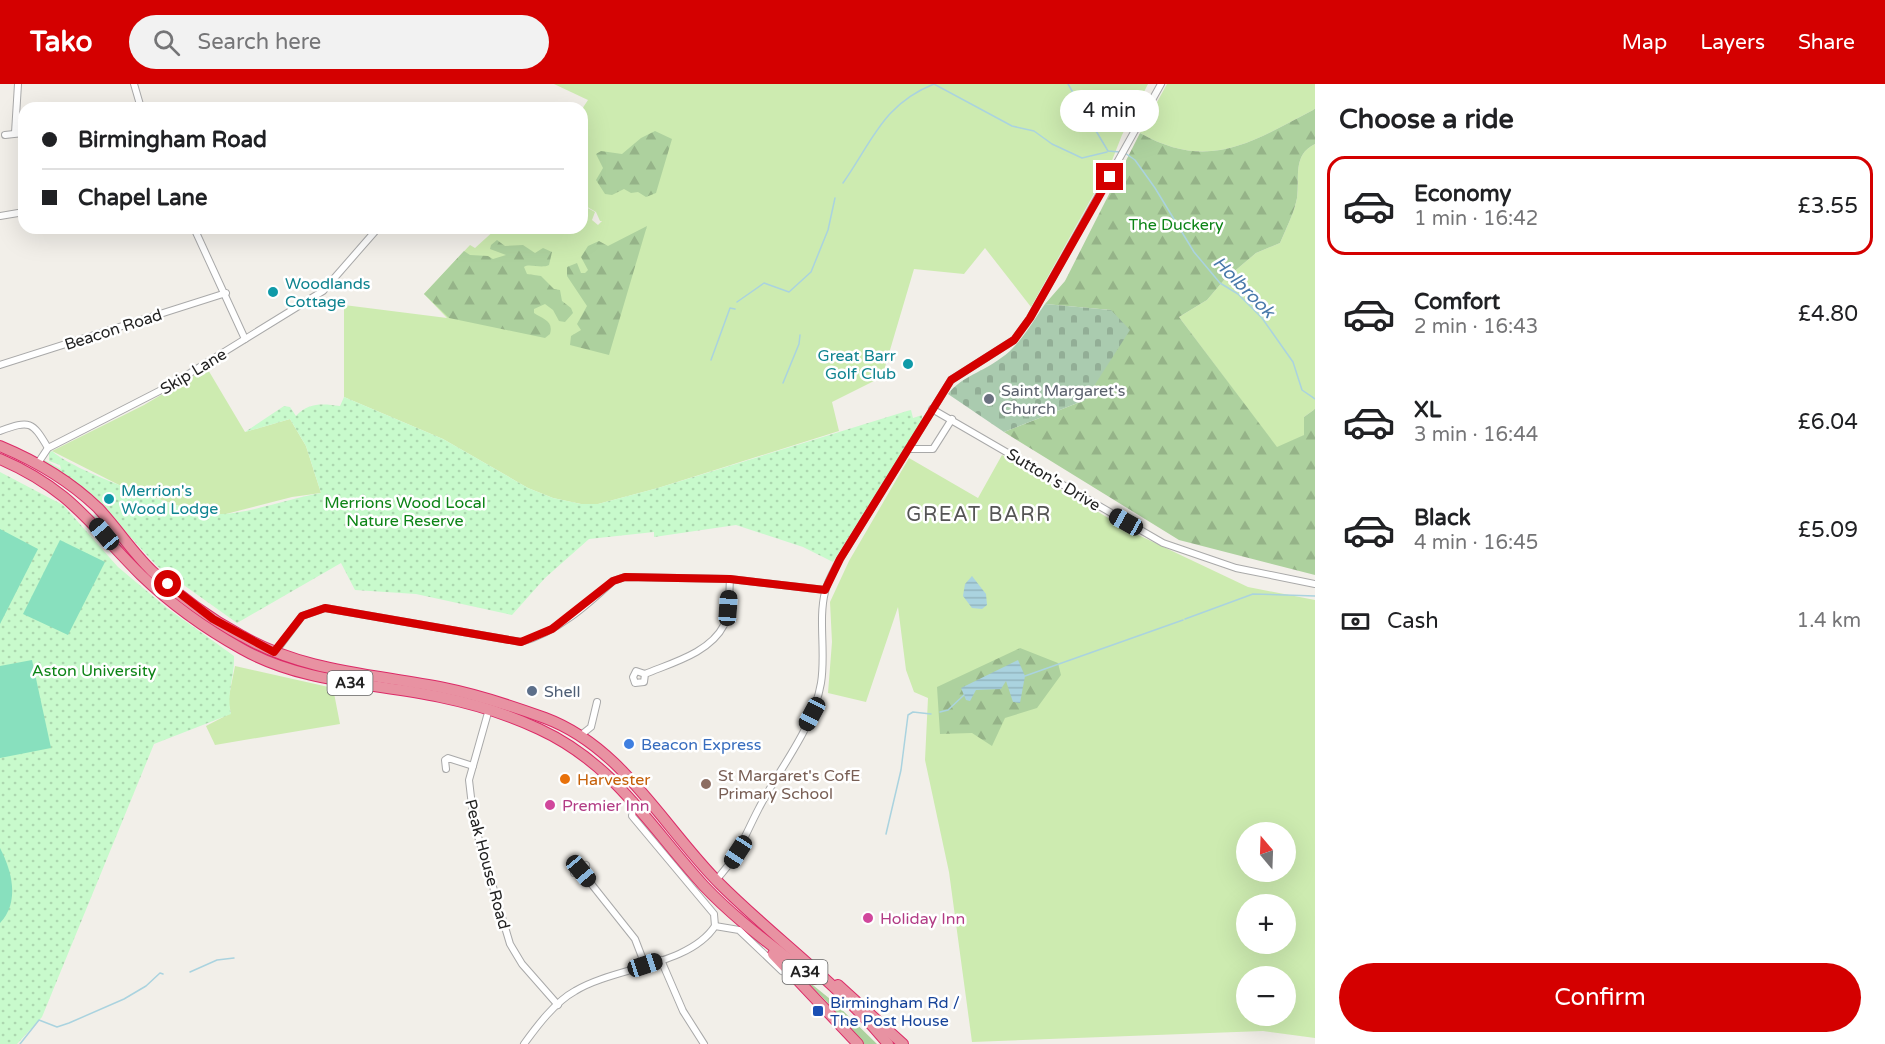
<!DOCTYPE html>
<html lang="en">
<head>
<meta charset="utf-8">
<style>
  body { margin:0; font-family:"Varela Round",sans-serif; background:#f2f2f2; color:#202124; height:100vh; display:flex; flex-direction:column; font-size:22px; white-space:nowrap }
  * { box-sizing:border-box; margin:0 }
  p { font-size:20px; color:#757577 }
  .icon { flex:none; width:33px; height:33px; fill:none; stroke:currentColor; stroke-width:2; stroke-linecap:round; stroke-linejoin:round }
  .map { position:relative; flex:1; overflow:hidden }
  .drawer { display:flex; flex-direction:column; background:#fff; width:570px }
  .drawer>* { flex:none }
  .banner { position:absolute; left:18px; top:18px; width:570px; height:132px; border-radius:18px; box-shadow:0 6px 24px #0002; display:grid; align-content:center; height:132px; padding:0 24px; background:#fff }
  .needle { width:39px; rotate:341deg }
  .controls { position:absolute; left:1236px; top:738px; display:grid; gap:12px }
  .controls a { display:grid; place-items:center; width:60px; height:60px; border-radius:50%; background:#fff; box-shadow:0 6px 24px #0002; font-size:30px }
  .end { position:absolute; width:27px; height:27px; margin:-14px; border:8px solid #d40000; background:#fff; box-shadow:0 0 0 3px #fff }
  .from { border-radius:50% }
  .bubble { position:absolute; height:42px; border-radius:21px; background:#fff; box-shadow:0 6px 24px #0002; font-size:20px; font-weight:600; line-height:42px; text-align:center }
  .car { position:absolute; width:18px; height:36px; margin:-18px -9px; border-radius:8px; box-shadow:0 0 4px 2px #0007; background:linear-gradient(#222 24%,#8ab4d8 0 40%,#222 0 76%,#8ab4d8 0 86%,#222 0) }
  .banner b { display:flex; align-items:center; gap:21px; height:57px; font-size:22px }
  .banner b+b { border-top:2px solid #e0e0e0 }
  .banner i { width:15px; height:15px; background:#202124 }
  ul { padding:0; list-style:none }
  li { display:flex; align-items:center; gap:18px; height:99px; margin:0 12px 9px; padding:0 12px; border:3px solid transparent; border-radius:18px }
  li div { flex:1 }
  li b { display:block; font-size:22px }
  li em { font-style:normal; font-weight:600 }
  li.active { border-color:#d40000 }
  li>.icon { width:54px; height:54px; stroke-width:1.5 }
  h2 { padding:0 24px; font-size:27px; line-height:72px }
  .pay { display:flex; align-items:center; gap:15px; height:66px; padding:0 24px; font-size:22px }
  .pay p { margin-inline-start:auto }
  .button { display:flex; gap:12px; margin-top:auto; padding:12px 24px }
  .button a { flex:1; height:69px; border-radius:36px; background:#d40000; color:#fff; font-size:24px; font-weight:600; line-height:69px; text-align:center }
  header { display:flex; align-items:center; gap:36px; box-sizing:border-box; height:84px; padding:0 30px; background:#d40000; color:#fff }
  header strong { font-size:28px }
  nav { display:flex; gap:33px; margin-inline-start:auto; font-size:21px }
  .search { width:420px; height:54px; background:#f2f2f2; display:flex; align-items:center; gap:15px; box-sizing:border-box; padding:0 21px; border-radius:33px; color:#757577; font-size:22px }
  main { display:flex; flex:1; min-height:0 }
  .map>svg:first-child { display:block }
  .grass { fill:#cdebb0; fill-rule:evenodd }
  .forest { fill:url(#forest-firs) }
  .cemetery { fill:url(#cemetery-stones) }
  .park { fill:url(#park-dots) }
  .pitch { fill:#88e0be }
  .water { fill:url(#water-rules) }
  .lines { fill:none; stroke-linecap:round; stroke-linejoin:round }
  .stream { stroke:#aad3df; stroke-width:1.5 }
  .street-casing { stroke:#a9a9a9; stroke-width:8 }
  .highway-casing { stroke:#dc2a67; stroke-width:12 }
  .street { stroke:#fff; stroke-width:6 }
  .highway { stroke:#e892a2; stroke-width:10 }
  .route { stroke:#d40000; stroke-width:8 }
  .culture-dot { fill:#0f9aa8; stroke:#fff; stroke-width:2 }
  .worship-dot { fill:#6b7280; stroke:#fff; stroke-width:2 }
  .service-dot { fill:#5c6f8a; stroke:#fff; stroke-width:2 }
  .shop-dot { fill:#3f7fe0; stroke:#fff; stroke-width:2 }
  .food-dot { fill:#e8710a; stroke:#fff; stroke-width:2 }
  .education-dot { fill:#8d6e63; stroke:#fff; stroke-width:2 }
  .hotel-dot { fill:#d1479c; stroke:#fff; stroke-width:2 }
  .transit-dot { fill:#1a4fb4; stroke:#fff; stroke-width:2 }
  .labels { text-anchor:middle; stroke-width:5; stroke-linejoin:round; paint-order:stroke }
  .shield { fill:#fff; stroke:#646464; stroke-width:1.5 }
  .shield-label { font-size:15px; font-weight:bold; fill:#222 }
  .park-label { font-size:16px; fill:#0c8416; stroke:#fff }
  .culture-label { font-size:16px; fill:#0d838f; stroke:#fff; text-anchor:start }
  .street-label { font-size:16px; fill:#222; stroke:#fff }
  .worship-label { font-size:16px; fill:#5b616d; stroke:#fff; text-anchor:start }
  .service-label { font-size:16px; fill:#4e5e75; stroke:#fff; text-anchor:start }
  .shop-label { font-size:16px; fill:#366cbe; stroke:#fff; text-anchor:start }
  .education-label { font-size:16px; fill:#785e54; stroke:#fff; text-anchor:start }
  .food-label { font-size:16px; fill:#c56008; stroke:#fff; text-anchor:start }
  .hotel-label { font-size:16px; fill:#b23c85; stroke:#fff; text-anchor:start }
  .transit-label { font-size:16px; fill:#164399; stroke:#fff; text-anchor:start }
  .water-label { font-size:18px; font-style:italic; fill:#4a7aab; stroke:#fff }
  .quarter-label { font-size:20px; letter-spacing:1.5px; fill:#555; stroke:#fff }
</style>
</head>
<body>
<header>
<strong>Tako</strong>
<div class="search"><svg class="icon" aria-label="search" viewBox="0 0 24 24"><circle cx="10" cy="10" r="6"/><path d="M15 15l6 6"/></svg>Search here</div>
<nav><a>Map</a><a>Layers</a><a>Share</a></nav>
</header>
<main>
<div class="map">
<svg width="1315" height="960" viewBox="0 0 1315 960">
  <defs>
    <pattern id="forest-firs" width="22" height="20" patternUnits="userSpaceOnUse" patternTransform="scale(1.5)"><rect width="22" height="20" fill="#add19e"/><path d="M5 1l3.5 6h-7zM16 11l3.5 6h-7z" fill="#95b388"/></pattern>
    <pattern id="cemetery-stones" width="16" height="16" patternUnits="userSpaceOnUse" patternTransform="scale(1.5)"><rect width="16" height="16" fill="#aacbaf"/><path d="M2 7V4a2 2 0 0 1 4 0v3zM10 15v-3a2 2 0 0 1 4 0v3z" fill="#92ae96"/></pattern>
    <pattern id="park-dots" width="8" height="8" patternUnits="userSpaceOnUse" patternTransform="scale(1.5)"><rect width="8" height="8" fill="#c8facc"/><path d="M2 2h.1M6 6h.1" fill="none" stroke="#acd6af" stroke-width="1.8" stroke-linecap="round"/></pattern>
    <pattern id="water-rules" width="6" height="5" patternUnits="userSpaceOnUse" patternTransform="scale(1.5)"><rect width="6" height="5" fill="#aad3df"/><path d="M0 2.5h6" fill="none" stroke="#92b5bf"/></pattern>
  </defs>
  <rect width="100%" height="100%" fill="#f2efe9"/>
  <g class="grass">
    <path d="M554 0H1148L1122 51 1111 79 1031 223 985 164 964 190 914 185 882 293 832 318 839 347 658 404 598 420H581L553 414 528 404 443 355 344 313V221L447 234 424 210 470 161 475 164 497 144H582L584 122 595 128 592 136 598 141 602 137H611H600L596 128 584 121 582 113 584 111 582 107V25L588 16Z"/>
    <path d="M1167 0H1315V25C1252 58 1209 88 1140 49Z"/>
    <path d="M1315 60V325L1304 333 1305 351 1277 364 1179 233 1207 216 1224 196 1256 169 1280 159C1286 145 1294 129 1297 114 1300 94 1292 71 1315 60Z"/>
    <path d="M207 284 245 348 290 335 306 362 321 409 292 413 226 430 206 431 123 403 52 367 144 321Z"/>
    <path d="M1002 371 1132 448 1248 503 1315 516V954L1263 947 972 958 949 788 925 676 928 614 914 608 906 586 898 523 866 618 828 609 832 558 830 518 849 477 909 374 978 414ZM1246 748H1286V788H1246ZM1246 820H1286V860H1246ZM1246 892H1286V932H1246Z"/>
    <path d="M235 582 333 604 340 640 215 661 206 642 231 629 228 617Z"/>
  </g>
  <g class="forest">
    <path d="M1315 25V60C1292 71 1300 94 1297 114 1294 129 1286 145 1280 159L1256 169 1224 196 1207 216 1179 233 1277 363 1304 351V333L1315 325V491L1179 456 1004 348 1085 316 1111 226 1045 220 1065 197 1140 49C1209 88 1252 58 1315 25Z"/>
    <path d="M655 47 672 55 656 109 646 113 638 108 631 109 624 105 612 111 605 110 596 96 603 84 596 70 601 67 622 70 641 54Z"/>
    <path d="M647 142 609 271 570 261 571 252 581 246 577 240 587 222 567 192V183L577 179 581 189H585L588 186 581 173 588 162 599 157 608 162Z"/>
    <path d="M497 156 505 162 523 161 535 169 543 164 552 168 549 181C541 185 529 179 524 183L527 190 541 192 554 205 560 206 562 217 571 224 573 229 565 238 559 237 553 226 545 220 534 225V229C542 235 554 236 550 250L545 254 449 234 424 210 464 167 470 171 488 172 493 175 506 171 490 165 491 161Z"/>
    <path d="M1020 564 1058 579 1061 591 1037 624 1005 634 992 662 972 649 940 650 937 603Z"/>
    <path d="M798 889 835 919 877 960H862L826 917Z"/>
  </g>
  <path class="cemetery" d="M1045 220 1111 226 1130 246 1085 316 1004 348 948 310C962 292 983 288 1001 274 1020 261 1032 239 1045 220Z"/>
  <g class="park">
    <path d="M344 313 443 355 528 404 553 414 581 420H598L658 404 907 327 911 326 913 334 922 331V336L833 478 803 463 736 441 654 453V448L589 455 545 494 512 531 416 510 355 506 341 479 237 539 157 482 115 436 41 374 61 385 60 381 49 377V369L52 367C73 387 193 432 222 430 251 429 290 414 321 409L306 362 290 335 245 348 284 322 290 323 296 332C309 318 323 320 340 322Z"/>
    <path d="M0 388 63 421 118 483 167 524 234 572C235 592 226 609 231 630L154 660 42 933 17 960H0Z"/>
  </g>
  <g class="pitch">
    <path d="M0 445 38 465 0 540Z"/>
    <path d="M60 456 105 478 68 551 23 530Z"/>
    <path d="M32 576 51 664 0 674V582Z"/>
    <path d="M0 764C12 787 20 818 0 839Z"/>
  </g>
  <g class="water">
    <path d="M972 492 986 510 987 521 982 525 972 524 963 512 965 500Z"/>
    <path d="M1018 576 1025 592 1020 619 1013 618 1006 597 1001 605 976 606 970 617 966 616 961 604Z"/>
  </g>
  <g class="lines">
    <g class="stream">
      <path d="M1068 0 1108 67 1120 68"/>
      <path d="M1125 69 1135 76 1155 104 1194 168 1220 199 1238 210 1262 234 1293 278 1302 306 1315 315"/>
      <path d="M843 99C872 58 883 20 934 0L1012 42 1034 47 1052 60 1082 74 1107 68"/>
      <path d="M737 218 764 199 789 208 811 188 828 146 835 114"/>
      <path d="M711 276 730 224 735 225"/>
      <path d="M783 299 799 260 800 251"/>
      <path d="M1185 535 1253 510 1315 512"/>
      <path d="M1025 592 1183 536"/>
      <path d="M940 628 948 626 964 611"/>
      <path d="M886 750 901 686 908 631 913 628 931 630"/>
      <path d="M190 888 217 876 234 874"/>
      <path d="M20 960 39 936 57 943 69 939 124 915 146 902 160 889 163 890"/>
    </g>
    <g class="street-casing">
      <g id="street">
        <path d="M134 0 141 24"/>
        <path d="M15 49 18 0"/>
        <path d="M5 51 23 49"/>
        <path d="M0 132 24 128"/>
        <path d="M194 144 245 255"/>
        <path d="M0 281 226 209"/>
        <path d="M932 325 1163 459 1236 484 1315 500"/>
        <path d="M0 347C30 336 32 337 48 364"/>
        <path d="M908 365H933L952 335"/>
        <path d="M38 379 48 364 169 302 323 207 378 144"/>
        <path d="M275 568 302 532 325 524 521 558C556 549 587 521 613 497L625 493 730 495 825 506"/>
        <path d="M645 590 644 598 635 599 633 593 636 587 645 590C671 579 710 569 724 541 730 529 729 509 730 495"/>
        <path d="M489 625 469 696 474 739 510 860 522 880 558 921"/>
        <path d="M581 651 591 643 597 618"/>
        <path d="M446 685 445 676 448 674 473 682"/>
        <path d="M634 717 632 732 714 830 715 842"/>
        <path d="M581 787 635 855 645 881"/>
        <path d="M574 789 581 787 586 781"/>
        <path d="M716 796C739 771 743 755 758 726 779 684 813 646 821 599 826 569 818 536 825 508 827 497 835 485 840 475L951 296 1014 256 1030 234 1161 0"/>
        <path d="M715 842 739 846 782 887"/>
        <path d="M661 876 683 927 704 960"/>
        <path d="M524 960C537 942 555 918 575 907 614 883 689 882 715 842"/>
      </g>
    </g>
    <g class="highway-casing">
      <g id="highway">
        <path d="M0 362C36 377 69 396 98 424 117 444 132 468 152 487 179 512 209 534 242 552 304 588 375 590 444 604 479 611 512 622 545 634 623 663 663 743 720 800 774 854 839 900 888 960"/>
        <path d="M0 375C70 405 91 441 141 491 171 520 206 545 242 565 302 599 373 599 440 613 474 620 507 630 539 645 615 680 650 743 704 802 738 838 776 864 814 895"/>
        <path d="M773 870 858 960"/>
        <path d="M838 901 903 960"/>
      </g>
    </g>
    <use href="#street" class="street"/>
    <use href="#highway" class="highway"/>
  </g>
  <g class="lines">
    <path class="route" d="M168 500 213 535 274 568 302 532 325 524 521 558 552 545 613 497 625 493 730 495 825 506 840 475 951 296 1014 256 1030 234 1110 93"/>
  </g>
  <g class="culture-dot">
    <circle cx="273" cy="208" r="6"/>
    <circle cx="908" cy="280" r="6"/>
    <circle cx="109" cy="415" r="6"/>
  </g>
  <circle class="worship-dot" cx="989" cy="315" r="6"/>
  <circle class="service-dot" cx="532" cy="607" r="6"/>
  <circle class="shop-dot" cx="629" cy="660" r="6"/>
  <circle class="food-dot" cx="565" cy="695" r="6"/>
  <circle class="education-dot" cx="706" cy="700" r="6"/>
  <g class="hotel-dot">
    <circle cx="550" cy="721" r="6"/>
    <circle cx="868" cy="834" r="6"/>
  </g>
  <rect class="transit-dot" x="812" y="921" width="12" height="12" rx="3"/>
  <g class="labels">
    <g class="shield">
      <rect x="327.5" y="587" width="45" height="24" rx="4.5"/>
      <rect x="782.5" y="876" width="45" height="24" rx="4.5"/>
    </g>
    <g class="shield-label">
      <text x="350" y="604">A34</text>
      <text x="805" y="893">A34</text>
    </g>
    <g class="park-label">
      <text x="1176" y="146">The Duckery</text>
      <text x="405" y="424">Merrions Wood Local<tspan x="405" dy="18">Nature Reserve</tspan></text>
      <text x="94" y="592">Aston University</text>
    </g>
    <g class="culture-label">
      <text x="285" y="205">Woodlands<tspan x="285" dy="18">Cottage</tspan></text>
      <text x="896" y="277" text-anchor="end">Great Barr<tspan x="896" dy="18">Golf Club</tspan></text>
      <text x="121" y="412">Merrion's<tspan x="121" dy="18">Wood Lodge</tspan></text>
    </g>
    <g class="street-label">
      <text transform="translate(113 245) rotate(-18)" y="6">Beacon Road</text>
      <text transform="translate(193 287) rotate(-31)" y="6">Skip Lane</text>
      <text transform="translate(1054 395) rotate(31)" y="6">Sutton's Drive</text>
      <text transform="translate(488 780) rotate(75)" y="6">Peak House Road</text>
    </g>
    <g class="worship-label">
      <text x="1001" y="312">Saint Margaret's<tspan x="1001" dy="18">Church</tspan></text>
    </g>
    <g class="service-label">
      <text x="544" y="613">Shell</text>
    </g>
    <g class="shop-label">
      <text x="641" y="666">Beacon Express</text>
    </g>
    <g class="education-label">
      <text x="718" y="697">St Margaret's CofE<tspan x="718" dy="18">Primary School</tspan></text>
    </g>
    <g class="food-label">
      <text x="577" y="701">Harvester</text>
    </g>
    <g class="hotel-label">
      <text x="562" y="727">Premier Inn</text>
      <text x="880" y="840">Holiday Inn</text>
    </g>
    <g class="transit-label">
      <text x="830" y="924">Birmingham Rd /<tspan x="830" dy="18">The Post House</tspan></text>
    </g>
    <g class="water-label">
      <text transform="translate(1244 203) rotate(45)" y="6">Holbrook</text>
    </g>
    <g class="quarter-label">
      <text x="979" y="437">GREAT BARR</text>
    </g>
  </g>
</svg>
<div class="controls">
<a><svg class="needle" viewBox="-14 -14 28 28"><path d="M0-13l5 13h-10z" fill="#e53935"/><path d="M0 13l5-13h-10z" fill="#757577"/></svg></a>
<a>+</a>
<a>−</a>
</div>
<i class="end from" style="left:168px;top:500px"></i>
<i class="end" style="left:1110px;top:93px"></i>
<div class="bubble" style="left:1060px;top:6px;width:99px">4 min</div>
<i class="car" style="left:1126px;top:438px;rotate:299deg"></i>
<i class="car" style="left:104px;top:450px;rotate:320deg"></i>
<i class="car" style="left:728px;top:524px;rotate:4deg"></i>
<i class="car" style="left:812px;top:630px;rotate:208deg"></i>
<i class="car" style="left:738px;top:768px;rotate:213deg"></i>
<i class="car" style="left:581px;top:787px;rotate:140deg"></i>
<i class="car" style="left:645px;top:881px;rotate:72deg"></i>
<div class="banner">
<b><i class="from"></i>Birmingham Road</b>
<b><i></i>Chapel Lane</b>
</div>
</div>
<section class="drawer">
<h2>Choose a ride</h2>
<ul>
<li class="active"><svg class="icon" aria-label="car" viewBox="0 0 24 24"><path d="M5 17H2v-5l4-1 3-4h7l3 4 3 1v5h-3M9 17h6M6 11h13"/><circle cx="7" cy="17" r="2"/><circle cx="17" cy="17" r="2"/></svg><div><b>Economy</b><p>1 min · 16:42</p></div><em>£3.55</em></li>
<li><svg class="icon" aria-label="car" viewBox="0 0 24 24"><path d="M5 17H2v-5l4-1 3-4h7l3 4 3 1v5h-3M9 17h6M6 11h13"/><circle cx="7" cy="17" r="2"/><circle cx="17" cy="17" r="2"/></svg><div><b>Comfort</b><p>2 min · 16:43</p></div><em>£4.80</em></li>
<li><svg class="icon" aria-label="car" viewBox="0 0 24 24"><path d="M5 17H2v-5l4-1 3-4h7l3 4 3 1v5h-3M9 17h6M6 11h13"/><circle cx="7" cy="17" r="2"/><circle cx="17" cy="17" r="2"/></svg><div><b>XL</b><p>3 min · 16:44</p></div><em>£6.04</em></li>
<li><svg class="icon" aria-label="car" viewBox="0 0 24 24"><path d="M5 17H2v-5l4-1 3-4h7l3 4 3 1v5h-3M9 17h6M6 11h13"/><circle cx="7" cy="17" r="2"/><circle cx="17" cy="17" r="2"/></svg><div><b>Black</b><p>4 min · 16:45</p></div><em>£5.09</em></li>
</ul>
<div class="pay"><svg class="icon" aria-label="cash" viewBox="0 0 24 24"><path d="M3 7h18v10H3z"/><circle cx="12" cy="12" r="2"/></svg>Cash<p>1.4 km</p></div>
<div class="button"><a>Confirm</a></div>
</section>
</main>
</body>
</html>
